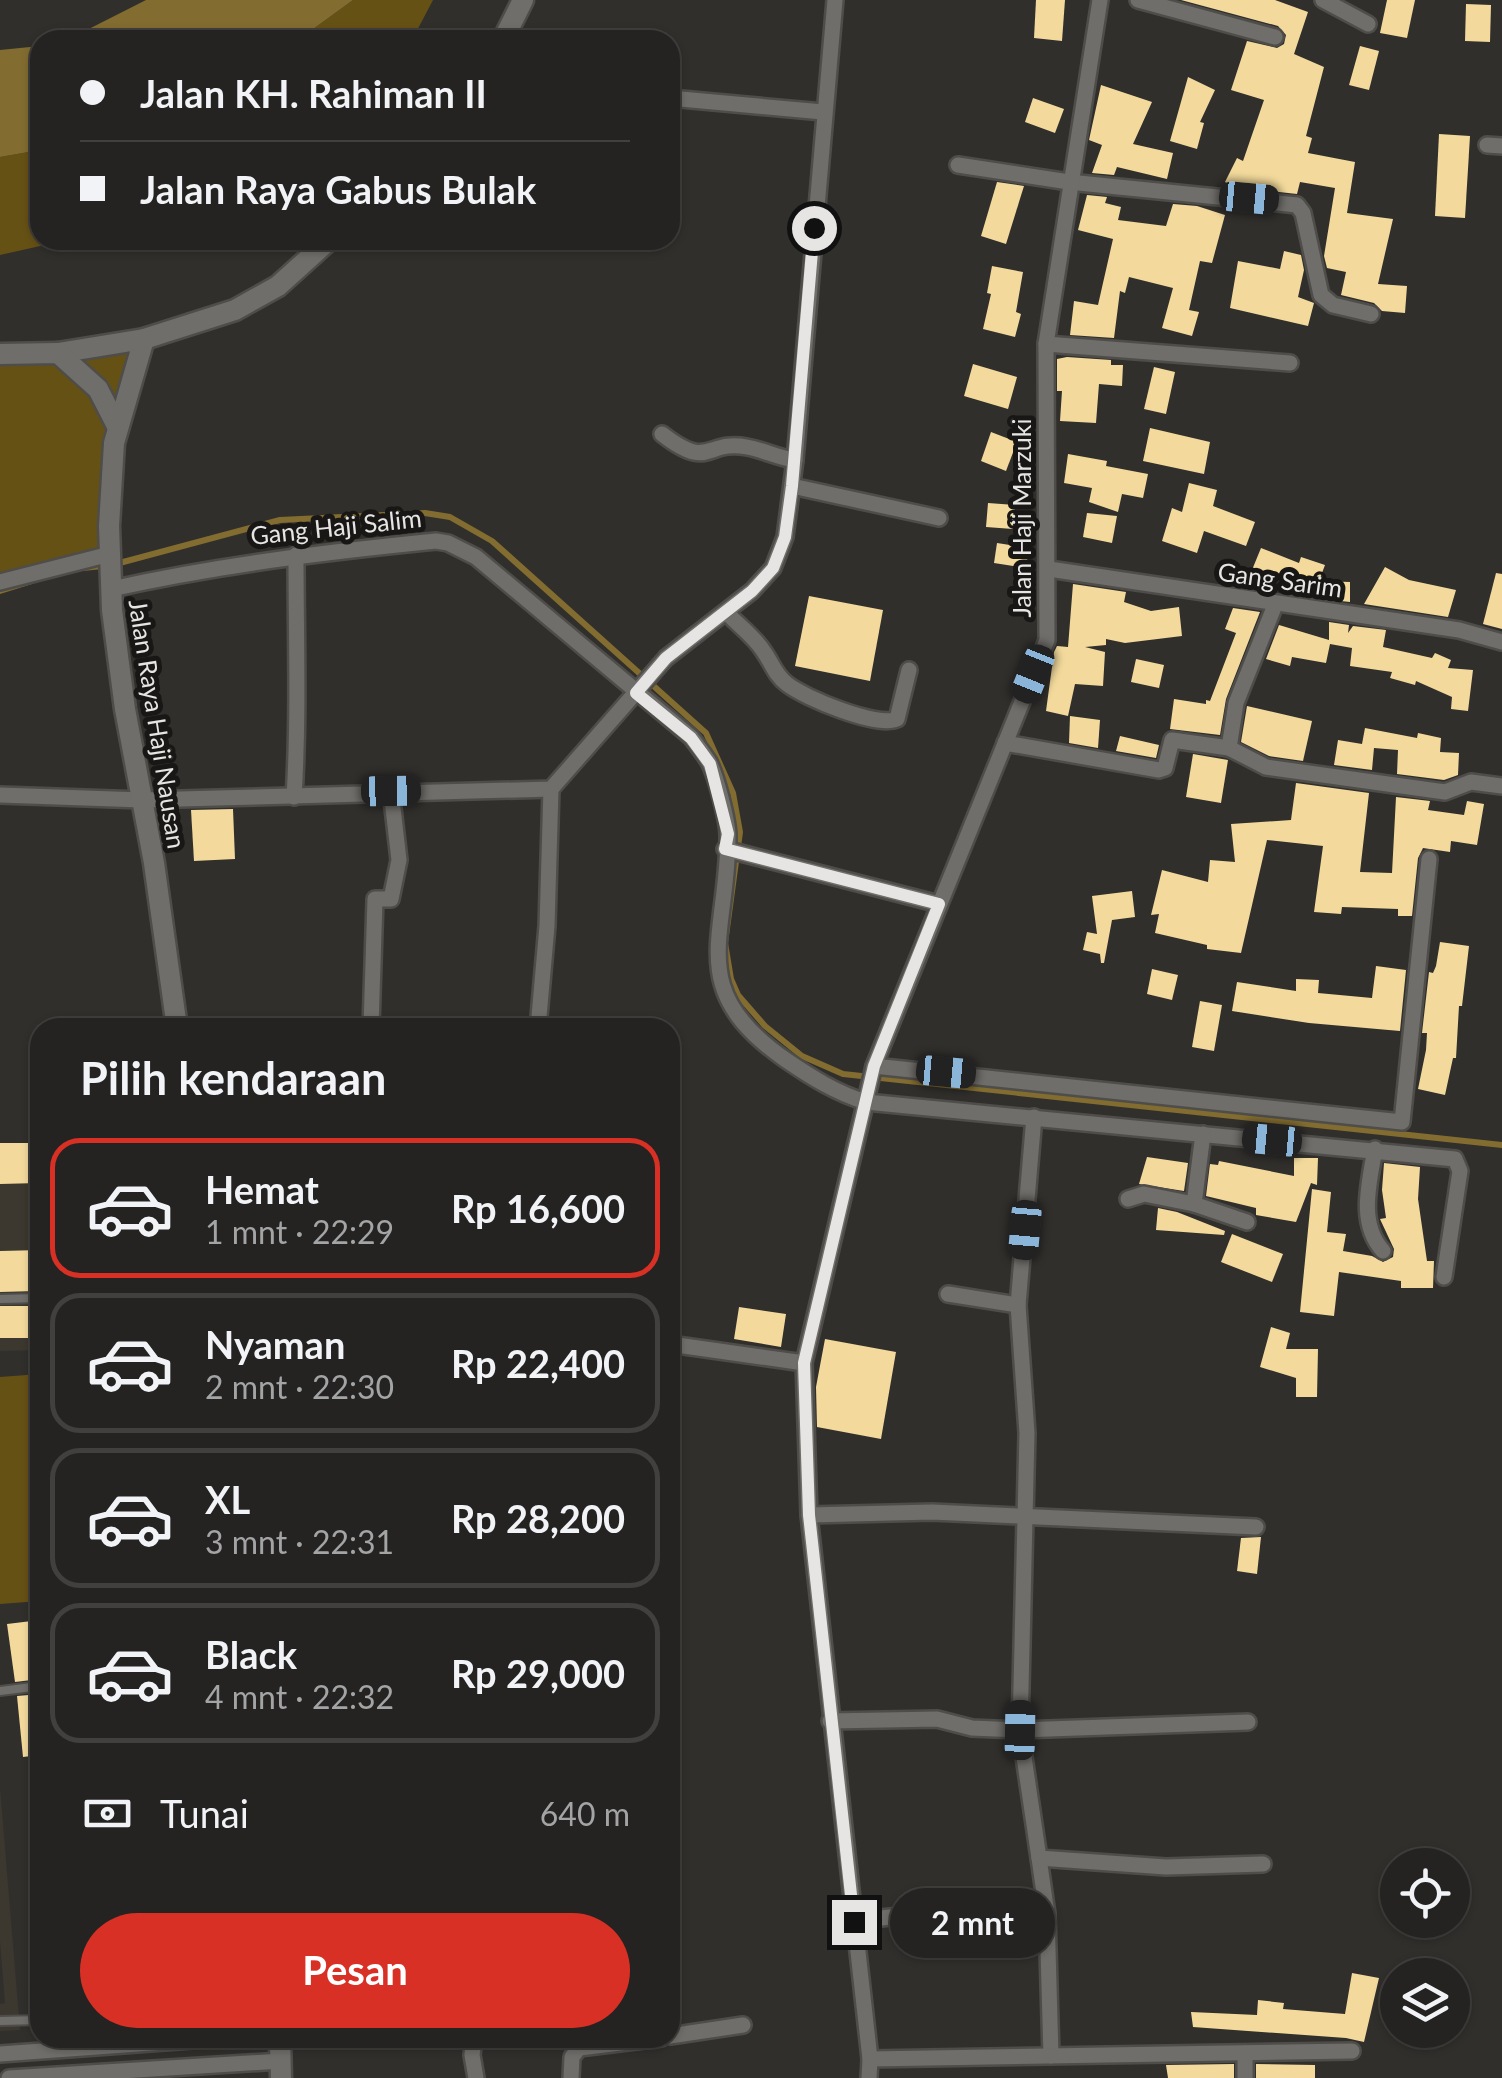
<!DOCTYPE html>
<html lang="id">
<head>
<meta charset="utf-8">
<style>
  body { margin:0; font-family:Lato,sans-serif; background:#302f2e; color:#f1f3f6; height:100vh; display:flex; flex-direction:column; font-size:38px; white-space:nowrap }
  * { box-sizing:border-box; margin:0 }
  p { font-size:32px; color:#a3a4a5 }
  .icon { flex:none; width:55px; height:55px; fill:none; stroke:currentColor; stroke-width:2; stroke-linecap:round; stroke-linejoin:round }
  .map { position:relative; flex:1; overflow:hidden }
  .details { position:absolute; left:30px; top:1018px; width:650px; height:1030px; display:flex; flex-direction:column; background:#242321; border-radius:30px; box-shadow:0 2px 8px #0004,0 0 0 2px #41403f }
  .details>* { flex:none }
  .top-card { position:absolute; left:30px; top:30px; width:650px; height:220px; border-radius:30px; box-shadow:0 2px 8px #0004,0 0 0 2px #41403f; display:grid; align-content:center; height:220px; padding:0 50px; background:#242321 }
  .tools { position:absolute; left:1380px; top:1848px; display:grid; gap:20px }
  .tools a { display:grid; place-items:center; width:90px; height:90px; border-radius:50%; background:#242321; box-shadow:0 2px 8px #0004,0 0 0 2px #41403f; font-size:50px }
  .end { position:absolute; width:45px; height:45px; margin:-22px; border:12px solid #e6e5e3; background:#111; box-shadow:0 0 0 5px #111 }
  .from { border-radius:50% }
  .bubble { position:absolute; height:70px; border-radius:35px; background:#242321; box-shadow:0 2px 8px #0004,0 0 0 2px #41403f; font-size:32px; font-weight:700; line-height:70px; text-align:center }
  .car { position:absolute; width:30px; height:60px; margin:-30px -15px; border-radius:12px; box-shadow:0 0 8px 2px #0007; background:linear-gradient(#222 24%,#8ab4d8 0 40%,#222 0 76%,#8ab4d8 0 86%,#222 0) }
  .top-card b { display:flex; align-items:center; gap:35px; height:95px; font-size:38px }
  .top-card b+b { border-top:2px solid #41403f }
  .top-card i { width:25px; height:25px; background:#f1f3f6 }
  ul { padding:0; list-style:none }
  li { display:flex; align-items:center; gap:30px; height:140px; margin:0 20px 15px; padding:0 30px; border:5px solid #41403f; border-radius:30px }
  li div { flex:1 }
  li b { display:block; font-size:38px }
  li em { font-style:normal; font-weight:700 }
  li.selected { border-color:#d93025 }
  li>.icon { width:90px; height:90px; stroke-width:1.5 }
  h2 { padding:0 50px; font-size:45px; line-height:120px }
  .pay { display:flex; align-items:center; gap:25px; height:110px; padding:0 50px; font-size:38px }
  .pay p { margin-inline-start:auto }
  .button { display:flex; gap:20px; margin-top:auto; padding:20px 50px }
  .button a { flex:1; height:115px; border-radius:60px; background:#d93025; color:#fff; font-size:40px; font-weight:700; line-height:115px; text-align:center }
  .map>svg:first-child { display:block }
  .built { fill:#3c382f }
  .green { fill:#665115 }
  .water { fill:#826c30 }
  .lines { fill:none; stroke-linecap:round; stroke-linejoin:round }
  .stream { stroke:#826c30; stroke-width:6 }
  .building { fill:#f3da9c }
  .service-casing { stroke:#4e4d4a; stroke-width:12 }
  .minor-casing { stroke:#4e4d4a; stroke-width:20 }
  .tertiary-casing { stroke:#4e4d4a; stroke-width:25 }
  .service { stroke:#6f6e6a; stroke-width:8 }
  .minor { stroke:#6f6e6a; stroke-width:15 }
  .tertiary { stroke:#6f6e6a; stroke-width:20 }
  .route { stroke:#e6e5e3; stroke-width:12 }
  .labels { text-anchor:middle; stroke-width:10; stroke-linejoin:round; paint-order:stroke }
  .street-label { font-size:25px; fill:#e6e5e3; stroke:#181716 }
</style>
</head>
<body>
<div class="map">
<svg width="1502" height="2078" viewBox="0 0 1502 2078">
  <rect width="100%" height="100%" fill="#302f2c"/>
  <g class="built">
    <path d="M40 1183V1250L0 1251V1184Z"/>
    <path d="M40 1287V1350L0 1351V1338L36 1337V1307H0V1288Z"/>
    <path d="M0 1788 20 2030 0 2031V2004L5 2003 0 1941Z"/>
  </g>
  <g class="green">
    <path d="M353 0H433L412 40H298Z"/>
    <path d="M40 150V240H67L0 255V157Z"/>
    <path d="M144 339 118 428 110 554 0 582V354Z"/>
    <path d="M40 1374V1601L0 1604V1377Z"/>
  </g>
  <g class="water">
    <path d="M146 0H353L298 40H67Z"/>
    <path d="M40 46V150L0 157V50Z"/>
  </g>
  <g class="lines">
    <g class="stream">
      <path d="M83 568 112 565 280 520 425 513 450 517 492 541 706 733 733 793 740 832 725 943 731 979 738 995 765 1026 802 1056 843 1074 1502 1145"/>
      <path d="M0 591 32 581"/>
    </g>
  </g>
  <g class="building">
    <path d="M1036 0H1065L1062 41 1034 38Z"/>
    <path d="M1181 0H1275L1308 12 1294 54 1324 67 1306 136 1312 138 1308 153 1355 162 1347 213 1393 219 1378 284 1407 286 1405 313 1382 311 1374 303 1341 295 1346 272 1327 268 1324 256 1335 188 1300 182 1297 194 1235 187 1225 182 1237 158 1243 161 1264 100 1231 90 1247 41 1277 48 1284 44 1286 35 1278 26Z"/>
    <path d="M1387 0H1415L1407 38 1380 33Z"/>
    <path d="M1466 4 1491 5 1490 42 1465 41Z"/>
    <path d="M1360 46 1379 51 1369 90 1349 85Z"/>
    <path d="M1188 77 1215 90 1200 122 1204 123 1197 149 1170 141Z"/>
    <path d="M1101 85 1152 102 1133 144 1173 153 1167 179 1117 167 1114 175 1092 173 1102 145 1089 140Z"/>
    <path d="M1033 98 1064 109 1055 133 1025 122Z"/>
    <path d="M1439 134 1470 136 1465 218 1435 216Z"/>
    <path d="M997 182 1024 186 1006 244 981 236Z"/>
    <path d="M1087 195 1107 197 1105 203 1121 207 1118 220 1166 226 1173 204 1197 206 1225 215 1212 263 1200 261 1189 310 1199 312 1192 336 1162 328 1173 288 1129 277 1125 293 1120 291 1114 338 1070 335 1074 301 1098 305 1113 239 1078 230Z"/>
    <path d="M1284 251 1301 255 1304 270 1298 297 1314 303 1308 326 1230 308 1238 261 1280 269Z"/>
    <path d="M992 266 1023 272 1016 312 1021 314 1015 337 983 329 991 294 987 293Z"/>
    <path d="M1067 357 1111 360V365H1123L1122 386 1099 384 1096 423 1060 421 1062 391H1057V359Z"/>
    <path d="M973 364 1017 377 1008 409 964 396Z"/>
    <path d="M1154 367 1175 372 1166 414 1144 409Z"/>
    <path d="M1150 428 1210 442 1204 474 1143 461Z"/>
    <path d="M991 432 1017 442 1006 471 981 461Z"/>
    <path d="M1068 454 1107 461 1106 466 1148 474 1143 498 1122 494 1118 512 1089 502 1092 488 1064 483Z"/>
    <path d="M1189 483 1217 490 1213 506 1255 522 1246 546 1204 531 1197 553 1162 541 1172 508 1182 512Z"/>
    <path d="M988 503 1015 505 1013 529 986 527Z"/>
    <path d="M1087 513 1117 516 1112 543 1083 537Z"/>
    <path d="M997 543 1029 548 1026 568 994 563Z"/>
    <path d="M1261 548 1299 563 1301 557 1325 565 1319 581 1350 582V602L1331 600 1268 576 1262 589 1245 587Z"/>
    <path d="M1385 567 1409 580 1456 590 1448 617 1364 604Z"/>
    <path d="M1496 573 1502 574V629L1483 624Z"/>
    <path d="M1073 584 1126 592 1124 602 1151 611 1179 607 1182 636 1125 643 1106 639V645L1085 647 1105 652 1103 686 1075 684 1068 716 1046 711 1054 652 1057 646 1068 647Z"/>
    <path d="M809 596 883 610 870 681 795 666Z"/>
    <path d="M1233 608 1260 612 1226 699 1220 735 1170 729 1174 699 1206 704V700L1210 701 1236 633 1225 629Z"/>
    <path d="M1329 622 1349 625 1348 633 1353 626 1386 630 1383 647 1432 658 1435 653 1451 660 1448 668 1473 670 1468 711 1451 709 1452 697 1416 681 1415 685 1390 678 1392 672 1350 666 1352 648 1330 644 1326 663 1292 657 1290 666 1266 659 1279 625 1329 640Z"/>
    <path d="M1136 659 1164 665 1159 688 1131 682Z"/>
    <path d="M1247 706 1312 721 1303 761 1269 756 1241 742Z"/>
    <path d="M1070 716 1100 720 1098 748 1069 743Z"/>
    <path d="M1365 728 1417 738 1418 733 1441 738 1440 752 1459 753 1458 775 1444 780 1397 774 1398 750 1374 748 1372 770 1334 765 1338 740 1362 744Z"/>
    <path d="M1120 736 1159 745 1156 758 1116 751Z"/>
    <path d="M1193 754 1228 760 1221 803 1186 797Z"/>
    <path d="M1296 783 1369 793 1360 872 1392 873 1396 797 1430 801 1428 810 1464 815 1467 801 1484 804 1477 845 1451 841 1450 852 1423 848 1418 858 1412 916H1398V909L1342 907 1341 914 1314 912 1323 846 1267 840 1241 953 1207 949V945L1155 933 1159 914 1151 915 1162 870 1208 882 1210 860 1235 862 1231 824 1291 820Z"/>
    <path d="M233 809 235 859 194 861 191 810Z"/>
    <path d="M1132 891 1135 917 1112 920 1104 963H1101L1100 954 1083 950 1087 932 1097 934 1092 896Z"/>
    <path d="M1440 942 1469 946 1462 1006H1459L1456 1058H1453L1445 1095 1418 1089 1426 1050 1427 1033H1422L1429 972 1433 973 1436 966Z"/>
    <path d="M1376 966 1406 970 1400 1031 1309 1023 1232 1011 1237 982 1296 991V979L1319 980 1318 993 1372 998Z"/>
    <path d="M1152 969 1178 975 1172 1000 1147 994Z"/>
    <path d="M1200 1001 1222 1005 1214 1051 1192 1047Z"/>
    <path d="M0 1143H40V1183L0 1184Z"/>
    <path d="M1147 1157 1188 1163 1184 1191 1139 1184Z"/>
    <path d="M1294 1158H1318L1317 1185 1311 1183 1296 1222 1256 1215V1208L1206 1196 1210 1164 1218 1165 1219 1161 1294 1176Z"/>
    <path d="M1384 1163 1420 1167 1418 1199 1427 1261H1434L1433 1288H1401V1281L1339 1272 1334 1316 1300 1312 1312 1189 1331 1192 1327 1232 1346 1234 1343 1251 1372 1256 1383 1262 1393 1257 1394 1249 1380 1219 1386 1218 1382 1190Z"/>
    <path d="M1158 1208 1177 1212 1225 1231 1224 1235 1156 1230Z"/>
    <path d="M1232 1234 1283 1254 1272 1282 1221 1262Z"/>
    <path d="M40 1250V1287H35L36 1291 0 1292V1251Z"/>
    <rect x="0" y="1306" width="36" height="32"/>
    <path d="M739 1307 786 1314 781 1347 734 1339Z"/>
    <path d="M1271 1327 1290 1333 1286 1349H1318L1317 1397H1296V1378L1260 1367Z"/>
    <path d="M825 1339 896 1352 881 1439 817 1427 816 1387Z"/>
    <path d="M1261 1537 1257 1574 1237 1571 1241 1538Z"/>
    <path d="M40 1620V1679L15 1682 7 1624Z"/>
    <path d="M40 1694V1755L23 1757 17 1696Z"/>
    <path d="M1352 1973 1379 1978 1364 2042 1346 2038 1193 2027 1191 2012 1257 2015 1258 2000 1284 2003 1283 2009 1345 2014Z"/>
    <path d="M1234 2064V2078H1168L1166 2065Z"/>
    <path d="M1256 2064 1315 2065V2078H1256Z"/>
  </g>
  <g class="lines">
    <g class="service-casing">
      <g id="service">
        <path d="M0 1299 40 1298"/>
        <path d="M0 1691 40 1686"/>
        <path d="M0 2021 40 2020"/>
      </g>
    </g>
    <g class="minor-casing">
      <g id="minor">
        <path d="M1138 0 1275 37"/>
        <path d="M1323 0 1368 24"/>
        <path d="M670 98 823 112"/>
        <path d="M1487 145 1502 146"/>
        <path d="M958 165 1069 182 1297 205 1303 213 1321 295 1333 305 1371 314"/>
        <path d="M1046 344 1290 363"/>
        <path d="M662 434C711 472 705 439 747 447 764 450 778 458 795 460"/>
        <path d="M792 486 939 518"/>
        <path d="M1049 569 1459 630 1502 642"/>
        <path d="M0 582 110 554"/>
        <path d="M111 589C219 565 326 552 436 541L448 543 476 557 691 737C697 745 704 754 709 762 716 775 728 821 728 836 728 937 683 989 786 1060 811 1077 836 1093 866 1102L1455 1159 1460 1171 1444 1277"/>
        <path d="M726 612C738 625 755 637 764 652 772 663 775 675 787 684 805 698 877 728 897 719L909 670"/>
        <path d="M1005 743 1159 770 1165 768 1172 740 1229 748 1236 703 1275 605"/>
        <path d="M1229 748 1266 767 1445 792 1471 782 1502 786"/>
        <path d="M0 795 142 800 551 789 666 658 752 591 773 568 785 537 795 460 835 0"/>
        <path d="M294 797C299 716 296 636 296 555"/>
        <path d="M725 849 939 904"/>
        <path d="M371 1028 375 899H391L399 860 391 791"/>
        <path d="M538 1028 547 926 551 789"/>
        <path d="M874 1066 1402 1122 1429 859"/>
        <path d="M1034 1117 1018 1305 1027 1433 1020 1730 1039 1858 1166 1867 1263 1864"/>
        <path d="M1203 1134 1194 1204 1247 1222"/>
        <path d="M1375 1149C1369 1184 1358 1223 1383 1251"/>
        <path d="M1128 1199 1144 1194 1194 1204"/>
        <path d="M948 1294 1018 1305"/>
        <path d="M670 1344 804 1363"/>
        <path d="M809 1515 932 1512 1256 1527"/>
        <path d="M830 1721 937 1719 972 1728 1020 1730 1248 1722"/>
        <path d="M1039 1858 1047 1914 1051 2056"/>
        <path d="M854 1921 981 1907 1002 1924 1047 1914"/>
        <path d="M670 2036 743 2025"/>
        <path d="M474 2038 472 2055 476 2078"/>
        <path d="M1245 2053V2078"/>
        <path d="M0 2054 220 2038"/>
        <path d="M870 2059 1352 2051"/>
        <path d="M9 2078 281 2061"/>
        <path d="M571 2078 572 2057 579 2048 661 2038"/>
        <path d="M869 2078 870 2059 809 1515 804 1363 874 1066 1047 640 1046 344 1100 0"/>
      </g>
    </g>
    <g class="tertiary-casing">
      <g id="tertiary">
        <path d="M503 40 523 0"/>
        <path d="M144 339 114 443 109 526 112 610 125 709 154 863 177 1028"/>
        <path d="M58 353 144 339 235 310 278 286 329 240"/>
        <path d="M0 354 58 353 98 389 118 428"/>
        <path d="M280 2038 281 2078"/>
      </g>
    </g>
    <use href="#service" class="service"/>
    <use href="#minor" class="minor"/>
    <use href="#tertiary" class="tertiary"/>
  </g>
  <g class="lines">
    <path class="route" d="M814 228 792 486 785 537 773 568 752 591 666 658 636 693 691 738 710 764 728 834 725 849 939 904 874 1066 804 1363 809 1515 854 1922"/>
  </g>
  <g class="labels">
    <g class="street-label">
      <text transform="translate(1022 518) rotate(-90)" y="9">Jalan Haji Marzuki</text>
      <text transform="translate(336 527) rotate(-6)" y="9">Gang Haji Salim</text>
      <text transform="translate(1280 580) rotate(8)" y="9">Gang Sarim</text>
      <text transform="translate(157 724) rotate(81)" y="9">Jalan Raya Haji Nausan</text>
    </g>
  </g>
</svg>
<div class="tools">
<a><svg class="icon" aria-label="locate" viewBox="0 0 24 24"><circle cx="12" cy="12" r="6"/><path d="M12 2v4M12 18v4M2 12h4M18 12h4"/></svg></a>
<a><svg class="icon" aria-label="layers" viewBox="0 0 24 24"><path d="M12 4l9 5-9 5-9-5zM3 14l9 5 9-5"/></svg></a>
</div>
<i class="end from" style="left:814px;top:228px"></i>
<i class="end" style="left:854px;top:1922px"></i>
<div class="bubble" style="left:890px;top:1888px;width:165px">2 mnt</div>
<i class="car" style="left:1249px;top:198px;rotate:95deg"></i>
<i class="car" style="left:1033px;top:674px;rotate:202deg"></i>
<i class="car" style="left:391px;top:791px;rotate:89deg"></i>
<i class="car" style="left:946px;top:1072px;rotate:95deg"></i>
<i class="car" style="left:1272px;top:1140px;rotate:275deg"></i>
<i class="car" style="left:1025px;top:1230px;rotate:185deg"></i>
<i class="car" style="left:1020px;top:1730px;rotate:1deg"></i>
<div class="top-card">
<b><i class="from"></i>Jalan KH. Rahiman II</b>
<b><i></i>Jalan Raya Gabus Bulak</b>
</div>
<section class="details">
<h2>Pilih kendaraan</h2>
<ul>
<li class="selected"><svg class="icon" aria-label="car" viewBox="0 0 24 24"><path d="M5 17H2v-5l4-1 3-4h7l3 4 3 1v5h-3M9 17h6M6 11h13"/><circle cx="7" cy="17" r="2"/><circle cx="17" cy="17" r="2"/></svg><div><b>Hemat</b><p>1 mnt · 22:29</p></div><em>Rp 16,600</em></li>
<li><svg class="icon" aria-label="car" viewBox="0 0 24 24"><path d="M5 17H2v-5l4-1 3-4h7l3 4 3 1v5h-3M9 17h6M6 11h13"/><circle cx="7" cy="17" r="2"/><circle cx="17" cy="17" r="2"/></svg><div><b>Nyaman</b><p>2 mnt · 22:30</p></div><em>Rp 22,400</em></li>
<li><svg class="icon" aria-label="car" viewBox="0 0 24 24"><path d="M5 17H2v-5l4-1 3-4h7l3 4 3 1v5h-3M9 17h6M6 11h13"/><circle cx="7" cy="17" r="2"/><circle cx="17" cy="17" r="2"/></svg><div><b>XL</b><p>3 mnt · 22:31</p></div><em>Rp 28,200</em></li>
<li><svg class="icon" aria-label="car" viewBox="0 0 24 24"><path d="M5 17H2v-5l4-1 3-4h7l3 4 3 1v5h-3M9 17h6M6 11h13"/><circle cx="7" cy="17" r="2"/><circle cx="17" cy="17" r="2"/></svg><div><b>Black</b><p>4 mnt · 22:32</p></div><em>Rp 29,000</em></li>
</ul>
<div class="pay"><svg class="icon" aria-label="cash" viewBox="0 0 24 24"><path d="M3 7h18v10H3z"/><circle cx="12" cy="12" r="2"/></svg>Tunai<p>640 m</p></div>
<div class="button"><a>Pesan</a></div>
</section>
</div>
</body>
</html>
